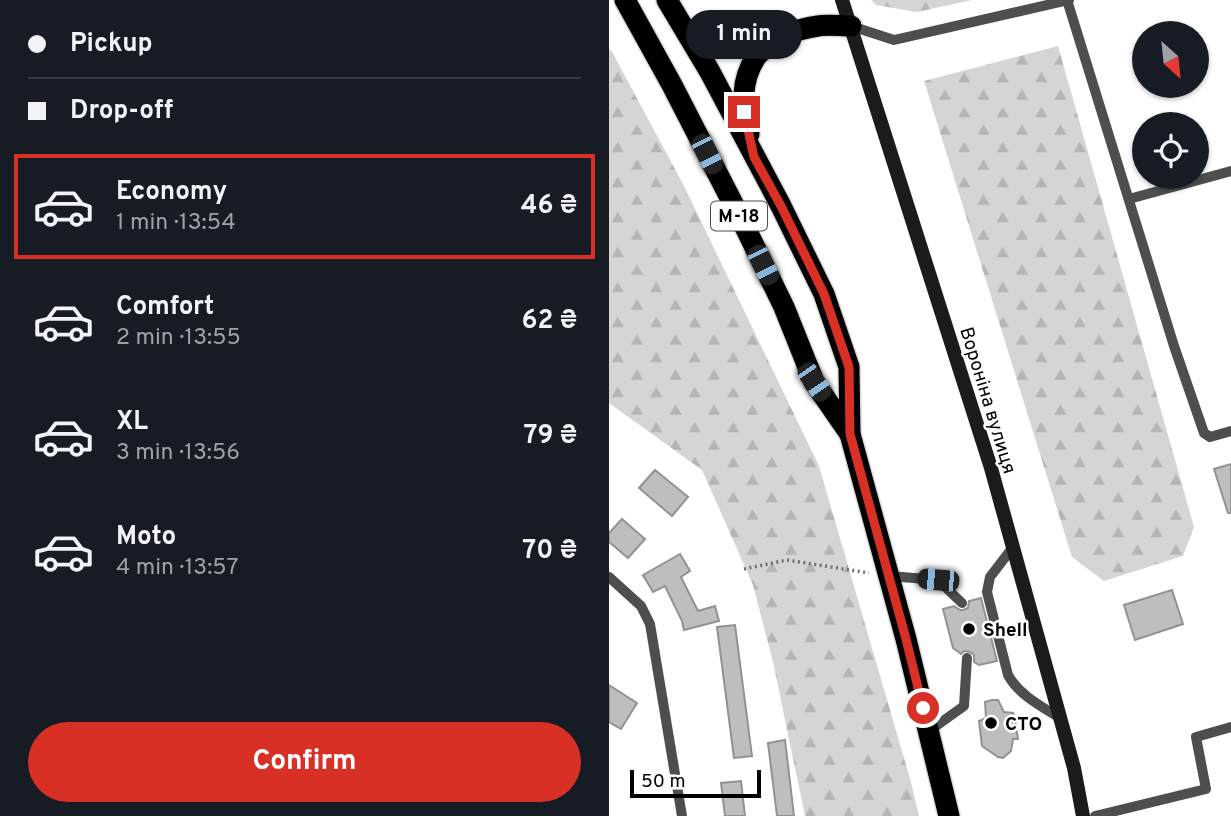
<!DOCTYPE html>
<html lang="en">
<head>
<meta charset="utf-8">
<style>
  body { margin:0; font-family:Overpass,sans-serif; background:#20242c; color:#f1f3f6; height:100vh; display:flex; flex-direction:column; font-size:26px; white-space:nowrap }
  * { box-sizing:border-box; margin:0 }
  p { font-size:23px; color:#9ea1a6 }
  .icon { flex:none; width:38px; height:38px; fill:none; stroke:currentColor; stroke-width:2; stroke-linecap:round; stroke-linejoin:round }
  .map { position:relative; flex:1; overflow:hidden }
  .sheet { display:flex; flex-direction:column; background:#171b24; width:609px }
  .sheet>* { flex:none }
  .banner { display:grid; align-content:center; height:154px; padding:0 28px; background:#171b24 }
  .needle { width:46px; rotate:153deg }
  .buttons { position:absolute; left:523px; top:21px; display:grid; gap:14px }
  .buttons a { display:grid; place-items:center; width:77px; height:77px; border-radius:50%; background:#171b24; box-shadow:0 2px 5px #0004; font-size:35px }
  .scale { position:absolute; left:21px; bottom:18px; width:131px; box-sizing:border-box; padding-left:7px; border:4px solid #000; border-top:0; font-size:19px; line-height:24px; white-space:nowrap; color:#000; -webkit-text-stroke:5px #fff; paint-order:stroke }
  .end { position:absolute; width:32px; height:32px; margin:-16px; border:9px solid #d93025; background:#fff; box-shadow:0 0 0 4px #fff }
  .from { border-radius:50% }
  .bubble { position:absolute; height:49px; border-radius:24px; background:#171b24; box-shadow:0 2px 5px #0004; font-size:23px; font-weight:700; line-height:49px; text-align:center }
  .car { position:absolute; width:21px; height:42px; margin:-21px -10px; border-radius:9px; box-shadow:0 0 5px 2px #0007; background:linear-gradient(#222 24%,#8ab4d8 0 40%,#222 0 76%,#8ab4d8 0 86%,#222 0) }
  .banner b { display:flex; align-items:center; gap:24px; height:66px; font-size:26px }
  .banner b+b { border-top:2px solid #363941 }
  .banner i { width:18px; height:18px; background:#f1f3f6 }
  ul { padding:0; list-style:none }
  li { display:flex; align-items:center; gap:21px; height:105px; margin:0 14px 10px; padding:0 14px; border:4px solid transparent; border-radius:0px }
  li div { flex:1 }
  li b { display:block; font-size:26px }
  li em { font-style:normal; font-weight:700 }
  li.selected { border-color:#d93025 }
  li>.icon { width:63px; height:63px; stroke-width:1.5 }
  .action { display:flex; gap:14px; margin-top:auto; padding:14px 28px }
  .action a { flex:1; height:80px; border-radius:42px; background:#d93025; color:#fff; font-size:28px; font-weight:700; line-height:80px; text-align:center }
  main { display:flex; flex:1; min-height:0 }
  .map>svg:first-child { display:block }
  .forest { fill:url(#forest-firs) }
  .building { fill:#bebebe; stroke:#929292; stroke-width:2 }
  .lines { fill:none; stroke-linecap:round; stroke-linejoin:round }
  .highway-casing { stroke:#dbdbdb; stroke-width:24 }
  .path { stroke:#707070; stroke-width:3.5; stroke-dasharray:2 3.5; stroke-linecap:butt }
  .lane { stroke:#4e4e4e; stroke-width:10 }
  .secondary { stroke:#1b1b1b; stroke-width:14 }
  .highway { stroke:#000; stroke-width:21 }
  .route { stroke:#d93025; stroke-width:9 }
  .poi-dot { fill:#000; stroke:#fff; stroke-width:2.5 }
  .labels { text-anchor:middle; stroke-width:5; stroke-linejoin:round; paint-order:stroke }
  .shield { fill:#fff; stroke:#4c4c4c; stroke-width:2 }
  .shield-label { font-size:18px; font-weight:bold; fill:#000 }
  .street-label { font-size:19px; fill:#000; stroke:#fff }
  .poi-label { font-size:19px; font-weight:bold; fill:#000; stroke:#fff; text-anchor:start }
</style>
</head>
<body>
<main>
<section class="sheet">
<div class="banner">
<b><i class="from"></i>Pickup</b>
<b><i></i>Drop-off</b>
</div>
<ul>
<li class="selected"><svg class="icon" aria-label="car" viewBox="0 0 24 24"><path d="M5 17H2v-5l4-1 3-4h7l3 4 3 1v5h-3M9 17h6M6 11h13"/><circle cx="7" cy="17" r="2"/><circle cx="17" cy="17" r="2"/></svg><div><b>Economy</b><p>1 min · 13:54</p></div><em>46 ₴</em></li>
<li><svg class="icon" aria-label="car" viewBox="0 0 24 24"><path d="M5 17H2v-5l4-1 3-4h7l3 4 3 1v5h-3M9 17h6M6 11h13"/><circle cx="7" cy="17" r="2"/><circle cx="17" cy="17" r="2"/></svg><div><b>Comfort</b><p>2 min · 13:55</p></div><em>62 ₴</em></li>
<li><svg class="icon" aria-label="car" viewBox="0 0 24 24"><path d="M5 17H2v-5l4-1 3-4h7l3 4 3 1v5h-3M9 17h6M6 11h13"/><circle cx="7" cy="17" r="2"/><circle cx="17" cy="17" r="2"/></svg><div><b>XL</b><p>3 min · 13:56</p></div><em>79 ₴</em></li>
<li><svg class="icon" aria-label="car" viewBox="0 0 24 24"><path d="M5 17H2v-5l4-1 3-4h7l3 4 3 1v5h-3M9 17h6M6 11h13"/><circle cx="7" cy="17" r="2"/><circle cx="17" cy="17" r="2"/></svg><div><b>Moto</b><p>4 min · 13:57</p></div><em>70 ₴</em></li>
</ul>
<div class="action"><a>Confirm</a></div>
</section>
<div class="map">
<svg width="622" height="816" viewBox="0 0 622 816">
  <defs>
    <pattern id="forest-firs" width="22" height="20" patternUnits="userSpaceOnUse" patternTransform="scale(1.75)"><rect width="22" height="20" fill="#d5d5d5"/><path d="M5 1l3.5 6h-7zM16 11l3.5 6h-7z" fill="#b5b5b5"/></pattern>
  </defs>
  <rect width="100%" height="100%" fill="#fff"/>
  <g class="forest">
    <path d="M262 0H363L308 12 267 5Z"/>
    <path d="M449 46 585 527 574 556 495 581 463 557 315 81Z"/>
    <path d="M0 50H2L75 186 210 466 302 782 310 816H196L164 662 144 585 93 470 0 403Z"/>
  </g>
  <g class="building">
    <path d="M622 464V513H619L605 469Z"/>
    <path d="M46 470 79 497 63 516 30 488Z"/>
    <path d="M13 519 36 539 19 558 0 542V533Z"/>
    <path d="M71 554 81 571 72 577 89 611 106 606 110 621 75 630 73 621 56 586 44 592 34 575Z"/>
    <path d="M563 590 574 624 526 640 515 605Z"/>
    <path d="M372 598 388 661 370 665 365 662V655L361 652 355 651 352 654 344 648 334 609 345 606 351 610H354L359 608 360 601Z"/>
    <path d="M126 625 143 756 125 758 108 627Z"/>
    <path d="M0 685 28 703 12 729 0 722Z"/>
    <path d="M383 700H389L395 712 404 713 406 720 409 739H404L402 751 394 758 389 757 373 746 370 721 377 718 376 702Z"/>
    <path d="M176 740 185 816H168L159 743Z"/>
    <path d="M132 781 136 816H116L112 783Z"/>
  </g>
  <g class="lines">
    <g class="highway-casing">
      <g id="highway">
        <path d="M16 0 63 85 134 223 175 307 205 382 241 434"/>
        <path d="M58 0 101 72 172 206 215 294 240 367 241 434 297 639 340 816"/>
        <path d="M77 30C129 63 156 34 209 26 219 24 231 26 242 26"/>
        <path d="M140 134C133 107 131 81 147 57 152 50 161 44 168 38"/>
      </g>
    </g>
    <path class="path" d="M135 569 178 560 260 573"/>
    <g class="lane">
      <path d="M458 0 565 346 595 433 601 437 622 431"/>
      <path d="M242 26 285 40 460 0"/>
      <path d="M520 199 622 171"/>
      <path d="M404 547 381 577 378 592 399 675C410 695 432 706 451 718"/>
      <path d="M280 576 329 580 353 603"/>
      <path d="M0 577 32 606 41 624 73 816"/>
      <path d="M320 731 355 706 358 658"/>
      <path d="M486 816 597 789 587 737 622 727"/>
    </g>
    <path class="secondary" d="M233 0 382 468 465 768 474 816"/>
    <use href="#highway" class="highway"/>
  </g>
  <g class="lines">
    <path class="route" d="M135 112 145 157 172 206 215 294 240 367 241 434 297 639 314 708"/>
  </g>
  <g class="poi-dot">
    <circle cx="360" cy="629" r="7"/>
    <circle cx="382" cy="723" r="7"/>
  </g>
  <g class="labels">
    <rect class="shield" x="102" y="201.5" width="56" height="29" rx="5"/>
    <g class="shield-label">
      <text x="130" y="222">М-18</text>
    </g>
    <g class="street-label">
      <text transform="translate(380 400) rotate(73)" y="7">Вороніна вулиця</text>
    </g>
    <g class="poi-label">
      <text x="374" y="636">Shell</text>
      <text x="396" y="730">СТО</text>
    </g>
  </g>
</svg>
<div class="buttons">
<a><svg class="needle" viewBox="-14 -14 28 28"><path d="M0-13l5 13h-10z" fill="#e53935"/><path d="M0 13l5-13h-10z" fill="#9ea1a6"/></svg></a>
<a><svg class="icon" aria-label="locate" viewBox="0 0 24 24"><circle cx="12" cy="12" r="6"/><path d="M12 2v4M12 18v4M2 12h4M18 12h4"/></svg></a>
</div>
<div class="scale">50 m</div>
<i class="end from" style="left:314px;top:708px"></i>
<i class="end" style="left:135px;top:112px"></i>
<div class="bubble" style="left:77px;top:10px;width:116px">1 min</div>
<i class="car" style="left:98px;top:154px;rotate:153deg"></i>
<i class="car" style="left:154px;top:265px;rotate:154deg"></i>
<i class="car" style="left:205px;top:382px;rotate:146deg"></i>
<i class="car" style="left:329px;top:580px;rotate:275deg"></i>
</div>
</main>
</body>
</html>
